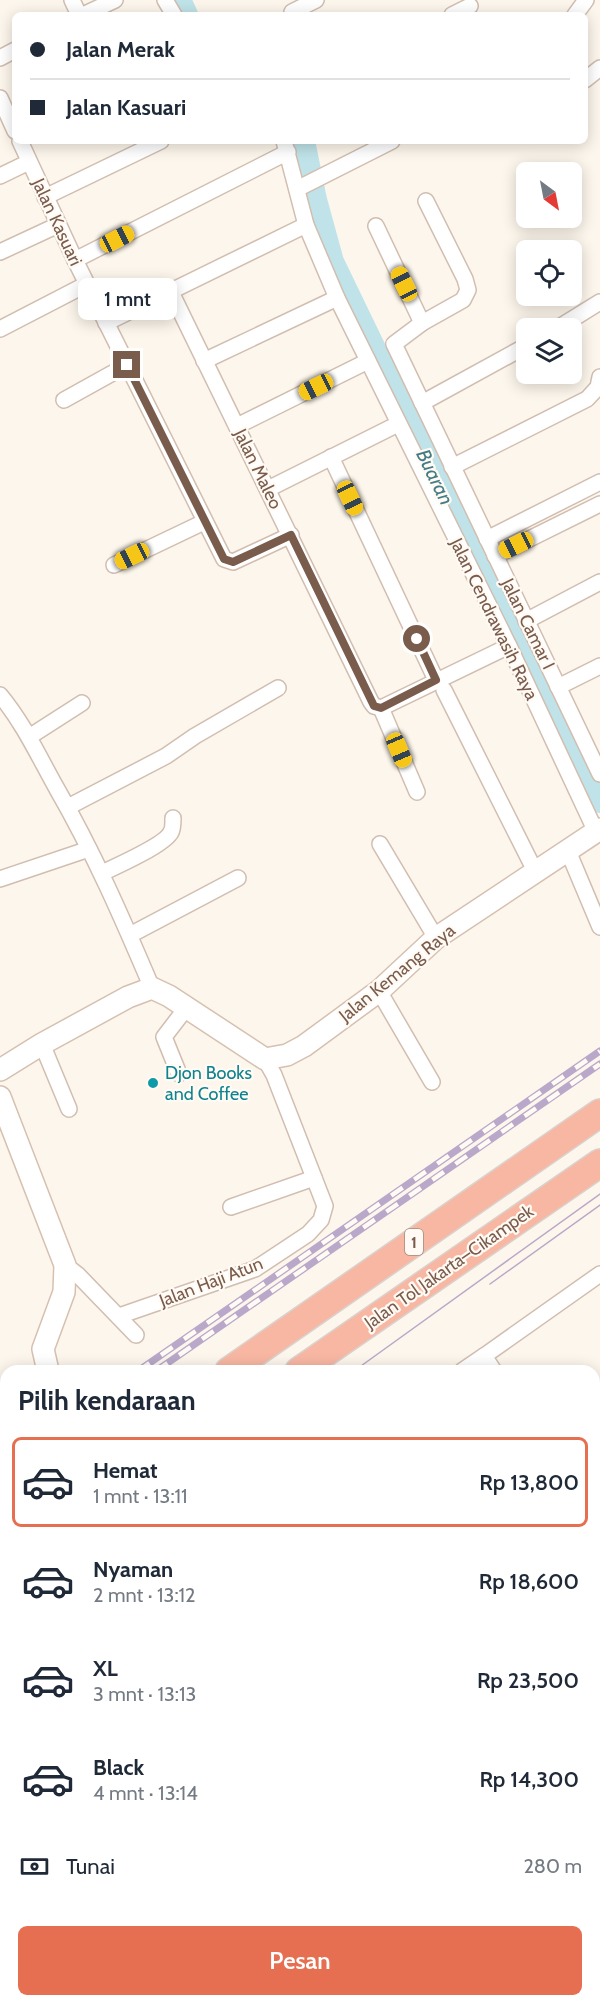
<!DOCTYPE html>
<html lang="id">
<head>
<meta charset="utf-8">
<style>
  body { margin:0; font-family:Cabin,sans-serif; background:#f2f2f3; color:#1f2937; height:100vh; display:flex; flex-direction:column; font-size:22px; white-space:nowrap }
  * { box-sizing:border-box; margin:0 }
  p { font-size:20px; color:#747a83 }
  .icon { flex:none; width:33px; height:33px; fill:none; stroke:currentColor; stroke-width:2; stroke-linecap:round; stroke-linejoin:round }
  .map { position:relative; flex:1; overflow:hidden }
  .sheet { position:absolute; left:0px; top:1365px; width:600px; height:642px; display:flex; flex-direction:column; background:#fff; border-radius:18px 18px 0 0; box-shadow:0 3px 15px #0003 }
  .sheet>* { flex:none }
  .banner { position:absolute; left:12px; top:12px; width:576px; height:132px; border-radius:9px; box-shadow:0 3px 15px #0003; display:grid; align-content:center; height:132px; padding:0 18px; background:#fff }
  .needle { width:39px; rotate:148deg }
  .tools { position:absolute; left:516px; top:162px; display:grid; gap:12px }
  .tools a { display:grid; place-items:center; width:66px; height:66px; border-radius:9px; background:#fff; box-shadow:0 3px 15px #0003; font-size:30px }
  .end { position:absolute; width:27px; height:27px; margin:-14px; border:8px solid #7a5c4d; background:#fff; box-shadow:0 0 0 3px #fff }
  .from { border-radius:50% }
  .bubble { position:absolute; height:42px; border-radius:9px; background:#fff; box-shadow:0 3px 15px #0003; font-size:20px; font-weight:600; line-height:42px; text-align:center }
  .car { position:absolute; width:18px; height:36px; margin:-18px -9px; border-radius:8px; box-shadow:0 0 4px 2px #0007; background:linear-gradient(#f5c518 24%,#345 0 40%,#f5c518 0 76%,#345 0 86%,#f5c518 0) }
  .banner b { display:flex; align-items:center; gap:21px; height:57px; font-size:22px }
  .banner b+b { border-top:2px solid #e0e1e3 }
  .banner i { width:15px; height:15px; background:#1f2937 }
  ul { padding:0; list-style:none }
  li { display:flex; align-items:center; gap:18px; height:90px; margin:0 12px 9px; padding:0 6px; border:3px solid transparent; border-radius:9px }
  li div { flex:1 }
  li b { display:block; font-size:22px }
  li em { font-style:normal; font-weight:600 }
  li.active { border-color:#e76f51 }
  li>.icon { width:54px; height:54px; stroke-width:1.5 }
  h2 { padding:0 18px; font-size:27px; line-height:72px }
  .pay { display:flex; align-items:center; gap:15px; height:66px; padding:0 18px; font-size:22px }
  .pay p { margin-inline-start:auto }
  .primary-button { display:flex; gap:12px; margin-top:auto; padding:12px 18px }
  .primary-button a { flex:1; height:69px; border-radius:9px; background:#e76f51; color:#fff; font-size:24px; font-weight:600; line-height:69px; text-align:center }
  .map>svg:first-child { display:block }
  .residential { fill:#f5e8da }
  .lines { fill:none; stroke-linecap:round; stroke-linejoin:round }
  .river { stroke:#bfe3e8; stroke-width:26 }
  .street-casing { stroke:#d1beb0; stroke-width:18 }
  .secondary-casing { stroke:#d6c0b0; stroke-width:24 }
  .highway-casing { stroke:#dad1cd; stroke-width:30 }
  .street { stroke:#fff; stroke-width:15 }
  .secondary { stroke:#fff; stroke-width:21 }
  .highway { stroke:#f7b7a3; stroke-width:27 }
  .tram { stroke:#b9a8c9; stroke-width:1.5 }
  .rail-casing { stroke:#b9a8c9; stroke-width:7 }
  .rail { stroke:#fffaf3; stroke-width:4.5; stroke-dasharray:14; stroke-linecap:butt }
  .route { stroke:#7a5c4d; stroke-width:8 }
  .culture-dot { fill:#0f9aa8; stroke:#fffaf3; stroke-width:2 }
  .labels { text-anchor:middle; stroke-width:4.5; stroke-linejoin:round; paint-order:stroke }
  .shield { fill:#fffaf3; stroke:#a28b7f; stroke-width:1.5 }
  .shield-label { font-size:16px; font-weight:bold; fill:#7a5c4d }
  .street-label { font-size:18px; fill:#7a5c4d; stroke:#fffaf3 }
  .culture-label { font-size:18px; fill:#0d838f; stroke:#fffaf3; text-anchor:start }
  .water-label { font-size:20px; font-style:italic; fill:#437c86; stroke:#fffaf3 }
</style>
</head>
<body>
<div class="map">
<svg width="600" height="2007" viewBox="0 0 600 2007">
  <rect width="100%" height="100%" fill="#fdf6ec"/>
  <path class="residential" d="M6 1882V1934L0 1936V1884Z"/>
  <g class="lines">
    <g class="river">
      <path d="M178 0 185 15"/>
      <path d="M302 141 314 200 331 262 459 527 555 706 600 800"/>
    </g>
    <g class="street-casing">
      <g id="street">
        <path d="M72 0 79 15"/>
        <path d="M165 0 174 15"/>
        <path d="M292 12 316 0"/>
        <path d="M83 15 115 0"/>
        <path d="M452 15 470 6"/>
        <path d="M575 15 586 0"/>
        <path d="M0 58 15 50"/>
        <path d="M585 80 600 68"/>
        <path d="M0 98 15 131"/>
        <path d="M20 141 75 260 224 559 233 562 291 535"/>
        <path d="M284 141 306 225 337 298 509 646 596 832"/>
        <path d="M0 176 29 162"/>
        <path d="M297 189 392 141"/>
        <path d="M45 197 161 141"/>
        <path d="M426 201 465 279 468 290 463 300 422 323 394 344 600 774"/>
        <path d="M376 226 422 323"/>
        <path d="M0 252 58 225"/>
        <path d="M75 260 288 152"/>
        <path d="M170 290 371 702 374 706 381 708"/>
        <path d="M106 323 306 225"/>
        <path d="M558 328 600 302"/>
        <path d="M0 329 87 284"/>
        <path d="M204 361 337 298"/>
        <path d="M64 400 127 365"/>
        <path d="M422 403 526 346"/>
        <path d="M237 426 368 361"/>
        <path d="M331 457 436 680"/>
        <path d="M452 467 587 399 598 387 600 377"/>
        <path d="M268 489 398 424"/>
        <path d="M487 539 600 482"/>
        <path d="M495 556 600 504"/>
        <path d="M114 565 204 522"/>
        <path d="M526 621 600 582"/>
        <path d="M558 687 600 666"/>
        <path d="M444 690 536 873"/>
        <path d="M0 695C24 724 39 757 57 789 94 853 123 920 152 988"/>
        <path d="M381 708 509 646"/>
        <path d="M381 708 417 792"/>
        <path d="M29 737 82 703"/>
        <path d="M68 807 166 756 195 736 278 688"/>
        <path d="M380 844 436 938"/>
        <path d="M568 851 600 927"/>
        <path d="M102 873C115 867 166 844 171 832 173 829 173 822 173 818"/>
        <path d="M0 879 89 849"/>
        <path d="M130 935 238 878"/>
        <path d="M379 991 432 1082"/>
        <path d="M42 1044 69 1109"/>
        <path d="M179 1074 164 1037 187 1007"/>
        <path d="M231 1207 314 1178"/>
        <path d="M65 1265 78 1275 136 1335"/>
        <path d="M119 1316 255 1269 308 1234 321 1220 325 1206 274 1075 265 1059"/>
        <path d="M462 1371 484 1356"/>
        <path d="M494 1371 484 1356 600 1274"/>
        <path d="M594 1402 600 1397"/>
        <path d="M594 1510 600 1509"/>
        <path d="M594 1618 600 1614"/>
        <path d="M594 1717 600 1715"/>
        <path d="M0 1778 6 1775"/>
        <path d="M0 1876 6 1874"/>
        <path d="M594 1918 600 1916"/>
        <path d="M594 1980 600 1988"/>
        <path d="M0 1994 4 2007"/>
        <path d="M245 2001 247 2007"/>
        <path d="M126 2007 149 2001"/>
      </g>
    </g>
    <g class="secondary-casing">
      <g id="secondary">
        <path d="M0 1070 42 1044 128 997 152 988 169 996 265 1059 287 1055 304 1046 379 991 436 938 600 829"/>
        <path d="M0 1097 65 1265 64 1292 43 1349 48 1371"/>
        <path d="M0 1432 6 1427"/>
        <path d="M0 1645 6 1650"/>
        <path d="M427 2001 430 2007"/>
      </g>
    </g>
    <g class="highway-casing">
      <g id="highway">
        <path d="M229 1371 600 1113"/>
        <path d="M299 1371 600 1163"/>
        <path d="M0 1530 6 1526"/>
        <path d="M0 1581 6 1577"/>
      </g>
    </g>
    <use href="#street" class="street"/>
    <use href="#secondary" class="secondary"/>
    <use href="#highway" class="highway"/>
    <g class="tram">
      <path d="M490 1284 600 1205"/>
      <path d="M354 1371 600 1194"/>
      <path d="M0 1621 6 1617"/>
    </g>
    <g class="rail-casing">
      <g id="rail">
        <path d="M138 1371 600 1051"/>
        <path d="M156 1371 600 1064"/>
        <path d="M0 1466 6 1462"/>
        <path d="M0 1479 6 1475"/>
      </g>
    </g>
    <use href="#rail" class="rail"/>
  </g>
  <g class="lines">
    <path class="route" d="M127 365 224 559 233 562 291 535 374 706 381 708 385 706 436 680 417 639"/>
  </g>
  <circle class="culture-dot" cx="153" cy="1083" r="6"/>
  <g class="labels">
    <rect class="shield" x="405" y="1229" width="18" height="26" rx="4.5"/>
    <g class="shield-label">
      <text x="414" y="1248">1</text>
    </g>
    <g class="street-label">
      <text transform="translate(57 222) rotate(65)" y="6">Jalan Kasuari</text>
      <text transform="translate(258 469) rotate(64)" y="6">Jalan Maleo</text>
      <text transform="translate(494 619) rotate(64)" y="6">Jalan Cendrawasih Raya</text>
      <text transform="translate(528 624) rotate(64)" y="6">Jalan Camar I</text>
      <text transform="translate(397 973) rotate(-39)" y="6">Jalan Kemang Raya</text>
      <text transform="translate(449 1267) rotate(-35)" y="6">Jalan Tol Jakarta–Cikampek</text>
      <text transform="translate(211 1282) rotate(-21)" y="6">Jalan Haji Atun</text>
    </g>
    <g class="culture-label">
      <text x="165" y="1079">Djon Books<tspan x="165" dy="21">and Coffee</tspan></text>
    </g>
    <g class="water-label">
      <text transform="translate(435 477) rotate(64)" y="7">Buaran</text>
    </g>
  </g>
</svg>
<div class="tools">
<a><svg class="needle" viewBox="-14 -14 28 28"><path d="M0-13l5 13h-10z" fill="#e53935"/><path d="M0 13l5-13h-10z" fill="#747a83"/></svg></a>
<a><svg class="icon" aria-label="locate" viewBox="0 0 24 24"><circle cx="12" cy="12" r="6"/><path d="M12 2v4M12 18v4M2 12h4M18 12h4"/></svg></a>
<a><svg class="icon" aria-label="layers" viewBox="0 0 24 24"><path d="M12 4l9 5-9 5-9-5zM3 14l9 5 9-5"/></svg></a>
</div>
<i class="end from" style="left:417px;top:639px"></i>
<i class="end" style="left:127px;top:365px"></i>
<div class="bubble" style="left:78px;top:278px;width:99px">1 mnt</div>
<i class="car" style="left:117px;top:239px;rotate:63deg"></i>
<i class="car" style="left:404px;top:284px;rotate:334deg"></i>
<i class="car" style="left:316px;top:387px;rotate:244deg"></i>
<i class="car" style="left:350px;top:498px;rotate:155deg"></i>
<i class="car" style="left:516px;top:545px;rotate:244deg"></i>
<i class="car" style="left:132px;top:556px;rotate:244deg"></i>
<i class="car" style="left:399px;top:750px;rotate:157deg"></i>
<div class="banner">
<b><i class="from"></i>Jalan Merak</b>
<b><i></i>Jalan Kasuari</b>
</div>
<section class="sheet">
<h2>Pilih kendaraan</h2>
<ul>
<li class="active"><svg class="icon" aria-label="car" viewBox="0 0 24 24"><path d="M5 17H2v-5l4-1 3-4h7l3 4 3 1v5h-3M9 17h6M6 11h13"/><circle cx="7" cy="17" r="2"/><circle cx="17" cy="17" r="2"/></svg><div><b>Hemat</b><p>1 mnt · 13:11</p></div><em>Rp 13,800</em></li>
<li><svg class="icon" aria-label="car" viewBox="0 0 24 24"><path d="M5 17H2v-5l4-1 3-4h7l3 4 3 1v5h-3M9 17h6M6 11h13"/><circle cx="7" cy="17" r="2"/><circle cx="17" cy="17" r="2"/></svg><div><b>Nyaman</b><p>2 mnt · 13:12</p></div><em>Rp 18,600</em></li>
<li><svg class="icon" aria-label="car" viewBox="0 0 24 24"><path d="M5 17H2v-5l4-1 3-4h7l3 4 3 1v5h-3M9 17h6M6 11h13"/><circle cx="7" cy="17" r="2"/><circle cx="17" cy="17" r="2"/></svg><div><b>XL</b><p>3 mnt · 13:13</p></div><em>Rp 23,500</em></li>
<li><svg class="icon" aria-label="car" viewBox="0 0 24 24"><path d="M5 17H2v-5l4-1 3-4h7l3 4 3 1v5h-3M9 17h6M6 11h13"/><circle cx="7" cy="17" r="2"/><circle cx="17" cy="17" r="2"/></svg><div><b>Black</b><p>4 mnt · 13:14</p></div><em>Rp 14,300</em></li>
</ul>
<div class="pay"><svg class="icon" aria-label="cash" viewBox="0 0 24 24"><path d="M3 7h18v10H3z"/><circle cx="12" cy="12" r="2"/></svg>Tunai<p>280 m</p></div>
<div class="primary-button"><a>Pesan</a></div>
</section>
</div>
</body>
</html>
